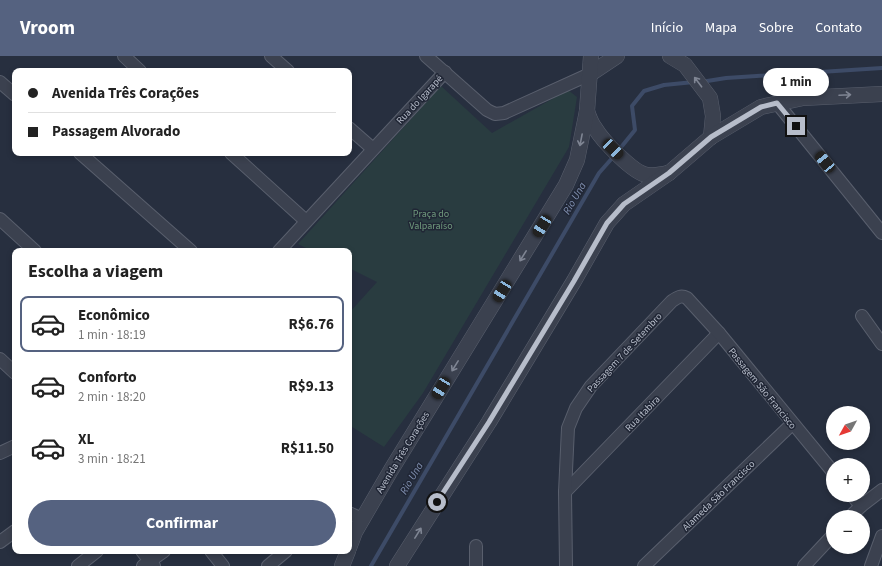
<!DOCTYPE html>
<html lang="pt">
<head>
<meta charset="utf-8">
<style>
  body { margin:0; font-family:"Source Sans 3",sans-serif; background:#f6f6f6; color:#222; height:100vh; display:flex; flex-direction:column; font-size:15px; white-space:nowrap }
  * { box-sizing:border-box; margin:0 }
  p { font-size:13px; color:#767676 }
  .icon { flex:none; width:22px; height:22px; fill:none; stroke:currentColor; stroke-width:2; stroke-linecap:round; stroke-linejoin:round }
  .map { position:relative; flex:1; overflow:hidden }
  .sheet { position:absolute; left:12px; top:192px; width:340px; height:306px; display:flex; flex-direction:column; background:#fff; border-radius:8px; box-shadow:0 2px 6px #0003 }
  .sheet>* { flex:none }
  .banner { position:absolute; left:12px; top:12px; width:340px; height:88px; border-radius:8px; box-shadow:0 2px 6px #0003; display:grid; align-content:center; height:88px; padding:0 16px; background:#fff }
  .needle { width:26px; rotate:230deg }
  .controls { position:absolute; left:826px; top:350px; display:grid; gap:8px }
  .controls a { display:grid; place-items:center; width:44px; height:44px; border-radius:50%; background:#fff; box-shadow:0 2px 6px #0003; font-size:20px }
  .end { position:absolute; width:18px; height:18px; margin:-9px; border:5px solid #b7bdca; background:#111; box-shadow:0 0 0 2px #111 }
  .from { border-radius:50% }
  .bubble { position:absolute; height:28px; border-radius:14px; background:#fff; box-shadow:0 2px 6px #0003; font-size:13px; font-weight:700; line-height:28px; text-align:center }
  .car { position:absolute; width:12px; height:24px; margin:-12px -6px; border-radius:5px; box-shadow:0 0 3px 1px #0007; background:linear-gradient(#222 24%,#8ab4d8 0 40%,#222 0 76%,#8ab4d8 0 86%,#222 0) }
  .banner b { display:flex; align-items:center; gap:14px; height:38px; font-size:15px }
  .banner b+b { border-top:1px solid #e0e0e0 }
  .banner i { width:10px; height:10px; background:#222 }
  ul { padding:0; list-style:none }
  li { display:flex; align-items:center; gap:12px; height:56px; margin:0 8px 6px; padding:0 8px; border:2px solid transparent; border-radius:8px }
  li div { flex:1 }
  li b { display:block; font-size:15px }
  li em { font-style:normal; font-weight:700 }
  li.current { border-color:#556280 }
  li>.icon { width:36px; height:36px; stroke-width:1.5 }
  h2 { padding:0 16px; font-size:18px; line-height:48px }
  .button { display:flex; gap:8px; margin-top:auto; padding:8px 16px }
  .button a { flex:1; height:46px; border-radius:24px; background:#556280; color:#fff; font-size:16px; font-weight:700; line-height:46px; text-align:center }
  header { display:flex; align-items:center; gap:24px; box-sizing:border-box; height:56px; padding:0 20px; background:#556280; color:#fff }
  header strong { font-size:19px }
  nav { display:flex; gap:22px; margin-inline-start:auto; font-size:14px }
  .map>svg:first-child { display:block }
  .green { fill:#293c40 }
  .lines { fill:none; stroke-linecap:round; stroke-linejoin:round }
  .stream { stroke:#3d4b67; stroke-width:4 }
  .minor-casing { stroke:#595f6d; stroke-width:14 }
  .tertiary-casing { stroke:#595f6d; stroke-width:16 }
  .minor { stroke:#3b414f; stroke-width:12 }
  .tertiary { stroke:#3b414f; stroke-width:15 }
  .oneway { stroke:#7f8593 }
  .route { stroke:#b7bdca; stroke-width:5 }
  .labels { text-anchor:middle; stroke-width:3; stroke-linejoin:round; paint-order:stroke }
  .street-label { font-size:10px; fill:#b7bdca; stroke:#202635 }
  .park-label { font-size:10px; fill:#709a7d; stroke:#202635 }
  .water-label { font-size:11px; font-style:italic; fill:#8090b0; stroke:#202635 }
</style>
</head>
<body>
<header>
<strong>Vroom</strong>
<nav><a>Início</a><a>Mapa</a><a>Sobre</a><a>Contato</a></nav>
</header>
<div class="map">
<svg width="882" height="510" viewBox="0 0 882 510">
  <rect width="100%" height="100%" fill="#272f3f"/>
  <path class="green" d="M441 30 492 77 568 34 577 41 569 91 423 337 384 391 349 369V257L377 226 349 212V195H312L298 188Z"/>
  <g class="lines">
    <g class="stream">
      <path d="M701 26 726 22 882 12"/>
      <path d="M618 95 635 74 632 50 644 35 664 29 694 26"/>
      <path d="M371 510 599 117 614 100"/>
    </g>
    <g class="minor-casing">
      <g id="minor">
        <path d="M124 0 140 15"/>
        <path d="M271 0 288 15"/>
        <path d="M426 0 487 54 495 58 504 57 590 18"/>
        <path d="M0 26 15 39"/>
        <path d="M777 47 882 177"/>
        <path d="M349 72 373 93"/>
        <path d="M80 97 191 195"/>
        <path d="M231 97 306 165"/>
        <path d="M0 163 35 195"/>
        <path d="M279 195 445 16"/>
        <path d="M862 260 882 288"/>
        <path d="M0 303 15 317"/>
        <path d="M0 397 15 390"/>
        <path d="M565 436 719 277"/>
        <path d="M852 439 861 450"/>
        <path d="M349 457 362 463"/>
        <path d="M850 461 861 450 882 434"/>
        <path d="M0 486 15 475"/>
        <path d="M476 490V510"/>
        <path d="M142 495 154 510"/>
        <path d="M211 495 223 510"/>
        <path d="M78 510 97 495"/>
        <path d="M143 510 164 495"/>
        <path d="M268 510 286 495"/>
        <path d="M566 510 565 436 568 372 576 352 591 330 672 245C678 241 681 239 687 242L719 277 833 416"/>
        <path d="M644 510 792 368"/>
        <path d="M804 510 833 479"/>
        <path d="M871 510 882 480"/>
      </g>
    </g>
    <g class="tertiary-casing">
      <g id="tertiary">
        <path d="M670 0 685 9 710 42 713 60 711 81"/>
        <path d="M590 18 617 0"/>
        <path d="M587 55C589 61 591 67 595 72 602 84 633 117 647 119 654 120 662 118 669 117"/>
        <path d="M349 492 355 476 391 414 566 129 577 104 587 55 591 0"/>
        <path d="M342 510 348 495"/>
        <path d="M397 510 489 366 574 225 607 167 624 148 669 117 711 81 761 51 803 42 882 38"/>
      </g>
    </g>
    <use href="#minor" class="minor"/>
    <use href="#tertiary" class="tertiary"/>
  </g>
  <defs><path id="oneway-shaft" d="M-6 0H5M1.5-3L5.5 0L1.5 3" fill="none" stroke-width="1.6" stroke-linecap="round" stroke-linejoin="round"/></defs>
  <g class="oneway">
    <use href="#oneway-shaft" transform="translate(698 26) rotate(-127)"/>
    <use href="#oneway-shaft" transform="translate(845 39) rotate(-3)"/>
    <use href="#oneway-shaft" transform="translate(581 84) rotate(101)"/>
    <use href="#oneway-shaft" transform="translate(523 200) rotate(122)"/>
    <use href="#oneway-shaft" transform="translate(455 310) rotate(122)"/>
    <use href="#oneway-shaft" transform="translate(418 477) rotate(-58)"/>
  </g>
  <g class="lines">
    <path class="route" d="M437 446 489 366 574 225 607 167 616 157 624 148 669 117 711 81 761 51 777 47 796 70"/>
  </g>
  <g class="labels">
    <g class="street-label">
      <text transform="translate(419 43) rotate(-47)" y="4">Rua do Igarapé</text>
      <text transform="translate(624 296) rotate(-47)" y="4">Passagem 7 de Setembro</text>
      <text transform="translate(763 332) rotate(51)" y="4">Passagem São Francisco</text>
      <text transform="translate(642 357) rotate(-46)" y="4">Rua Itabira</text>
      <text transform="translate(402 396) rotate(-59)" y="4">Avenida Três Corações</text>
      <text transform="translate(718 439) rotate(-44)" y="4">Alameda São Francisco</text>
    </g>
    <g class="park-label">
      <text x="431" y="161">Praça do<tspan x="431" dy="12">Valparaíso</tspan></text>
    </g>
    <g class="water-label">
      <text transform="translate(574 142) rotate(-60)" y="4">Rio Una</text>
      <text transform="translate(411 422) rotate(-60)" y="4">Rio Una</text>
    </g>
  </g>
</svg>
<div class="controls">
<a><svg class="needle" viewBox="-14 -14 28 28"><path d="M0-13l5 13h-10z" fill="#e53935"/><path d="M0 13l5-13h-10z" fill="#767676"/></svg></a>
<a>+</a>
<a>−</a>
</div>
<i class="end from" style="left:437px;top:446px"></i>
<i class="end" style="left:796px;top:70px"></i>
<div class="bubble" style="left:763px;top:12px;width:66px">1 min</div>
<i class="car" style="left:613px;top:93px;rotate:134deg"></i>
<i class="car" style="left:825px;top:106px;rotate:321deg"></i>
<i class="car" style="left:542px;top:170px;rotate:212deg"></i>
<i class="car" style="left:502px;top:235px;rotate:212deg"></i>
<i class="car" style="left:441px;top:332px;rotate:211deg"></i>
<div class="banner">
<b><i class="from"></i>Avenida Três Corações</b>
<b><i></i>Passagem Alvorado</b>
</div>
<section class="sheet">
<h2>Escolha a viagem</h2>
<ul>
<li class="current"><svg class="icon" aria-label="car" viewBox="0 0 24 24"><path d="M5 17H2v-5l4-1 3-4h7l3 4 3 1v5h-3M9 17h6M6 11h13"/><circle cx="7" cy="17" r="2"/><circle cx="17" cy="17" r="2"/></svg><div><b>Econômico</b><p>1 min · 18:19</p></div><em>R$6.76</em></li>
<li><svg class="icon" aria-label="car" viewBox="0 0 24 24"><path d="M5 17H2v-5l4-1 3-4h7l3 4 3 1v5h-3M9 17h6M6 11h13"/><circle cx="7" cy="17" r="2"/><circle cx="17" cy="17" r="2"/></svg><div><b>Conforto</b><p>2 min · 18:20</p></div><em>R$9.13</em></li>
<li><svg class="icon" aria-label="car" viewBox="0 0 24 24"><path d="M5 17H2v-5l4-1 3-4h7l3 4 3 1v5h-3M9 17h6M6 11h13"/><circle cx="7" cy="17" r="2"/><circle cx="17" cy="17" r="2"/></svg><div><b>XL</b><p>3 min · 18:21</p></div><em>R$11.50</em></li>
</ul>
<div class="button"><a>Confirmar</a></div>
</section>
</div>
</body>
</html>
